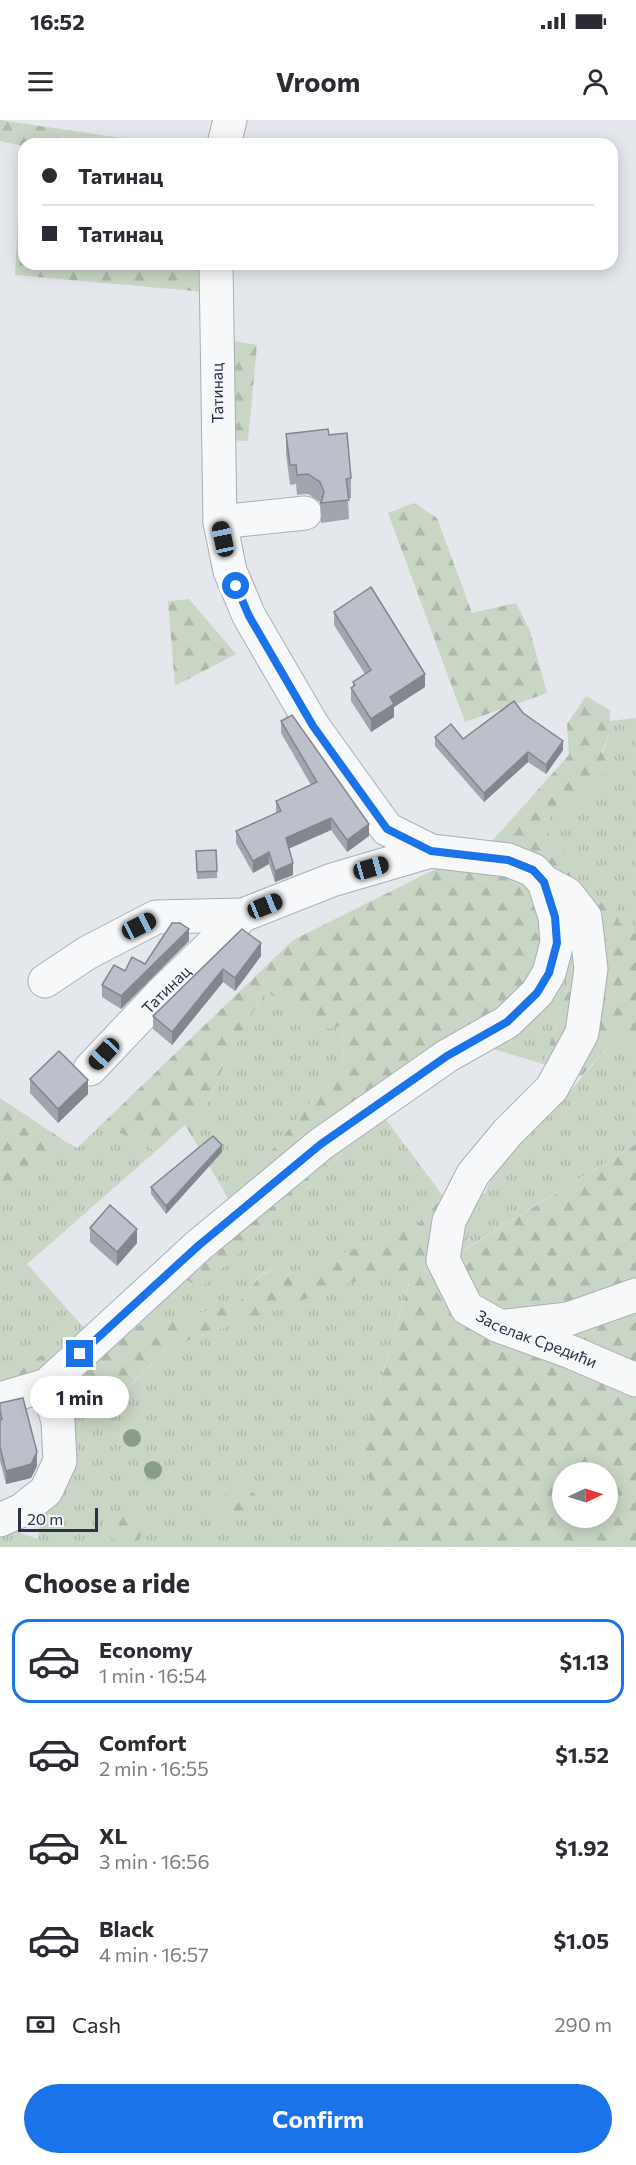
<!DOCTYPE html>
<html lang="en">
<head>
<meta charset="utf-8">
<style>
  body { margin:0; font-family:Commissioner,sans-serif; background:#f2f2f3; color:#2b2b33; height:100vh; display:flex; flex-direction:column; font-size:22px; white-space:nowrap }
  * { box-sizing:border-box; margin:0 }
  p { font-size:20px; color:#7c7c81 }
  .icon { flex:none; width:33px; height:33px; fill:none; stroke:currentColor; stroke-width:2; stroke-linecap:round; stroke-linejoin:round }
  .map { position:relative; height:1427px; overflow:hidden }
  .details { display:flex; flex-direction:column; background:#fff; flex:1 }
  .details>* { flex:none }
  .hud { position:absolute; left:18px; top:18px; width:600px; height:132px; border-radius:18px; box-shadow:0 3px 15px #0003; display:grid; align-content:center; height:132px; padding:0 24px; background:#fff }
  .needle { width:39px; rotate:86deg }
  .tools { position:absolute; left:552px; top:1342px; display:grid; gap:12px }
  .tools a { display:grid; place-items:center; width:66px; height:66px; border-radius:50%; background:#fff; box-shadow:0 3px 15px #0003; font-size:30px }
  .scale { position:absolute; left:18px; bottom:15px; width:80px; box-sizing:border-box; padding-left:6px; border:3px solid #2b3445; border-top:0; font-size:16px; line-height:21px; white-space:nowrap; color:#2b3445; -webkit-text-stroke:4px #f4f6f9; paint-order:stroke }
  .end { position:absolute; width:27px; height:27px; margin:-14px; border:8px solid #1a73e8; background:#fff; box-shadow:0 0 0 3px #fff }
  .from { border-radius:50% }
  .bubble { position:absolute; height:42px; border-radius:21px; background:#fff; box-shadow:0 3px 15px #0003; font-size:20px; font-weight:700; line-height:42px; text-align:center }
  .car { position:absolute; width:18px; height:36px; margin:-18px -9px; border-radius:8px; box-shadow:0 0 4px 2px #0007; background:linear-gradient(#222 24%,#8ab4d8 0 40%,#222 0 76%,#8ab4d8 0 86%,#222 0) }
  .hud b { display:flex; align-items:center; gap:21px; height:57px; font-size:22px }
  .hud b+b { border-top:2px solid #e1e1e2 }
  .hud i { width:15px; height:15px; background:#2b2b33 }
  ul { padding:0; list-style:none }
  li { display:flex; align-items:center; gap:18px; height:84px; margin:0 12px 9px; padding:0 12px; border:3px solid transparent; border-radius:18px }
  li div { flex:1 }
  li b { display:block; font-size:22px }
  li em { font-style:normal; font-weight:700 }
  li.on { border-color:#1a73e8 }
  li>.icon { width:54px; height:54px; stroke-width:1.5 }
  h2 { padding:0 24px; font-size:27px; line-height:72px }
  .pay { display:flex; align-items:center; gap:15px; height:66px; padding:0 24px; font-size:22px }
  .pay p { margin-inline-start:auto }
  .action { display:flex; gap:12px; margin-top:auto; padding:12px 24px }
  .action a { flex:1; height:69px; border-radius:36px; background:#1a73e8; color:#fff; font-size:24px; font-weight:700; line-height:69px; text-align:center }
  .status { display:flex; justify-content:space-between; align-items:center; height:42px; padding:0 30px; background:#fff; direction:ltr }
  .status svg { height:16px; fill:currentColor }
  header { display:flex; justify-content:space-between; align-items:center; height:78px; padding:0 24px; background:#fff; font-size:27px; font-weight:700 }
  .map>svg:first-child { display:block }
  .grass { fill:url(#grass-tufts) }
  .forest { fill:url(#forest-firs); fill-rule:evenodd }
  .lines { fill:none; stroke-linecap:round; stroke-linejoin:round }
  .minor-casing { stroke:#a9aeb7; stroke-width:35 }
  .minor { stroke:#f7f8fa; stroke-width:33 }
  .tree { fill:#899d89 }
  .wall { fill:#a1a5ae }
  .shaded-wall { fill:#83868d }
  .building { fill:#bbc0ca; stroke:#83868d; stroke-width:1.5 }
  .route { stroke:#1a73e8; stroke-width:8 }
  .labels { text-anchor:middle; stroke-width:4.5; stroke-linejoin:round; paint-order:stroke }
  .street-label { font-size:16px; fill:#2b3445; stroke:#f4f6f9 }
</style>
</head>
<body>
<div class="status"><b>16:52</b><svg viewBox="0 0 49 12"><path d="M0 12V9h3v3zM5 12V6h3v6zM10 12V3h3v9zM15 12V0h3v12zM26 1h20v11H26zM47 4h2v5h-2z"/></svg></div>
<header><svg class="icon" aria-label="menu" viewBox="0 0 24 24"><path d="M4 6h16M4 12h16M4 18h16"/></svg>Vroom<svg class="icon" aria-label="person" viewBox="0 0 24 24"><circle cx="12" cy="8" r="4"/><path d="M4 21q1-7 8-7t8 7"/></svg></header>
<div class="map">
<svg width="636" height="1427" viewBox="0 0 636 1427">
  <defs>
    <pattern id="grass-tufts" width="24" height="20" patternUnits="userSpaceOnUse" patternTransform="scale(1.5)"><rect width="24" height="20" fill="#c9d6c5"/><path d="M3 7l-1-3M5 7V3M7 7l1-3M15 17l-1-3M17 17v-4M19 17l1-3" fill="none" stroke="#adb8ab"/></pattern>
    <pattern id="forest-firs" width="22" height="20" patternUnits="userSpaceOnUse" patternTransform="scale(1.5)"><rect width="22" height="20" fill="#c9d6c5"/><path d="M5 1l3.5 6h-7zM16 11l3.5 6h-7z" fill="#adb8ab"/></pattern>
  </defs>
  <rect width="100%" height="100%" fill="#e4e7ec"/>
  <g class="grass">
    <path d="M636 598V814L587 780 568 758 582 747 549 723 550 691 579 682C590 658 610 629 610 601Z"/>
    <path d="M563 788 576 842 543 944 483 926Z"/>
    <path d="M265 870 318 909 342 906 344 941 230 1082 193 1018 221 952Z"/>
    <path d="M618 914 636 932V1024L460 1132 497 1044 559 985Z"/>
    <path d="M381 993 443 1076 416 1106 362 1125 301 1154 275 1150 261 1154 239 1182 159 1205 145 1202 105 1225 86 1210 16 1250 0 1254V1076L65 1021 77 1028 102 1004 156 1031 27 1144 86 1210 162 1143 200 1169 319 1057Z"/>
    <path d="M393 1147 409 1163 361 1326 386 1427H0V1406L38 1419 47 1313 105 1256 126 1270 167 1228Z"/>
  </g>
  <g class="forest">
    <path d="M0 0 162 24H24V144H231L228 174 15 155 22 26 0 21Z"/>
    <path d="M224 219 257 225 248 321 225 320Z"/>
    <path d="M414 383 437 398 472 493 516 483 530 511 547 573 465 602 388 393Z"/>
    <path d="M189 479 236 534 175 566 168 481Z"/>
    <path d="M586 576 610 590V610L602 633 610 649 579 682 550 691 549 723 572 733 582 747 568 759 587 780 614 775 619 802 636 814V932L618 914 582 956 543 944 576 842 563 788 558 854 381 993 319 1057 200 1169 162 1143 230 1082 344 941 342 906 318 909 265 870 221 952 193 1018 185 1005 156 1031 102 1004 293 820 492 721 569 635 567 604Z"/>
    <path d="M0 978 65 1021 0 1076Z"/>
    <path d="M636 1024V1427H386L361 1326 409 1164 393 1148 167 1228 125 1270 105 1256 47 1313 43 1280 0 1287V1254L16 1250 86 1210 105 1225 145 1202 159 1205 239 1182 261 1155 275 1150 301 1154 362 1125 416 1106 452 1067 485 1075 461 1132ZM562 1353H608V1398H562Z"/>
    <path d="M236 1365 255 1374 250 1398 225 1401 215 1385Z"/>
    <path d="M131 1395 144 1404 139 1421 124 1424 109 1417 113 1399Z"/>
  </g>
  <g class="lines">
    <g class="minor-casing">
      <g id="minor">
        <path d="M224 24 230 0"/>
        <path d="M220 402 305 393"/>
        <path id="s1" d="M544 762 567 774 585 797 591 849 582 913 552 968 508 1012 473 1054 449 1101 443 1140 467 1188 499 1206 571 1232 636 1260"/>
        <path d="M45 861 87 833 156 797 243 795"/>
        <path id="s2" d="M90 949 160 875 243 795 332 760 431 731"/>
        <path d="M507 1206 568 1199 636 1175"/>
        <path d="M0 1279 47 1265 198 1126 321 1024 447 936 507 902 537 873 549 853 557 823 555 797 544 762 533 750 508 740 431 731 387 709 313 606 249 496 230 451 220 402 216 144"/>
        <path d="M0 1400 22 1390 46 1371 60 1341 58 1301 47 1265"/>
      </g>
    </g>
    <use href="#minor" class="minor"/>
  </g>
  <g class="tree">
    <circle cx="132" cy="1318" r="9"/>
    <circle cx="153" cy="1350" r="9"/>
  </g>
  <g class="wall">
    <path d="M286 314 329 315 351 358V378H348L349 399 321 403 320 382 308 374 297 375 296 364 290 365 286 334Z"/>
    <path d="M334 492 425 567 394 587V597L371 612 351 581V568L353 566V562L365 554 334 505Z"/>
    <path d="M523 593 563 630 546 654 528 642 484 682 435 626V617L463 619Z"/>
    <path d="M281 601 369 716 347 732 331 710 289 728 293 755 275 762 269 744 253 753 236 723V711L276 693V681L311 665 281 613Z"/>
    <path d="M196 731 217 751V758L197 759Z"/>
    <path d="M242 809 261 836 235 871 223 862 172 925 153 909V896Z"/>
    <path d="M189 821 121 889 102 877V865L125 851 145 844Z"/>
    <path d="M30 959 88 974 58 1003 30 973Z"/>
    <path d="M222 1032 166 1094 151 1074V1067Z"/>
    <path d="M90 1108 137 1123 117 1146 90 1122Z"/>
    <path d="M0 1283 37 1346 31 1358 6 1364 0 1341Z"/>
  </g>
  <g class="shaded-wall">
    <path d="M425 554V567L394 587V597L371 612V599L390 577Z"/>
    <path d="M563 621V630L546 654V645Z"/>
    <path d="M528 632V642L484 682V673Z"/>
    <path d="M331 698V710L286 730V718Z"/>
    <path d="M369 704V716L347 732V720Z"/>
    <path d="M269 732V744L253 753V741Z"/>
    <path d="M293 743V755L275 762V751Z"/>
    <path d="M189 809V821L121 889V876Z"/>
    <path d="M261 823V836L235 871V858Z"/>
    <path d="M223 849V862L172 925V912Z"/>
    <path d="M88 960V974L58 1003V989Z"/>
    <path d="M222 1025V1032L166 1094V1086Z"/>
    <path d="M137 1109V1123L117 1146V1132Z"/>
    <path d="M37 1332V1346L31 1358 6 1364V1351Z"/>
  </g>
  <g class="building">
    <path d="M328 309 329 315 347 313 351 358 346 359 349 380 321 383 324 372 320 362 308 354 297 355 296 345H290L286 314Z"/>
    <path d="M371 467 425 554 390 577 394 584 371 599 351 568 355 565 353 562 371 550 334 492Z"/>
    <path d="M514 581 523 593 563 621 546 645 528 632 484 673 435 617 451 604 463 619Z"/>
    <path d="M292 595 369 704 347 720 331 698 286 718 293 743 275 751 269 732 253 741 236 711 281 691 276 681 317 662 281 601Z"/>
    <path d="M216 730 217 751 197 752 196 731Z"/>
    <path d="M172 803H180L189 809 121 876 102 865 114 845 125 851 132 837 145 844Z"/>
    <path d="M242 809 261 823 235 858 223 849 172 912 153 896Z"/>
    <path d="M59 931 88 960 58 989 30 959Z"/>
    <path d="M213 1016 222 1025 166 1086 151 1067Z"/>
    <path d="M110 1085 137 1109 117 1132 90 1108Z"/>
    <path d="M23 1278 37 1332 31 1344 6 1351 0 1327V1300L2 1299 0 1291V1283Z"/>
  </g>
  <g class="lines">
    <path class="route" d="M80 1234 198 1126 321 1024 447 936 507 902 537 873 549 853 557 823 555 797 544 762 533 750 508 740 431 731 387 709 313 606 249 496 236 466"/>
  </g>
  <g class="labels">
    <g class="street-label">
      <text transform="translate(217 273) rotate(-91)" y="6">Татинац</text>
      <text dy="6" stroke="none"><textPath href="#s2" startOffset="110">Татинац</textPath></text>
      <text dy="6" stroke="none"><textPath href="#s1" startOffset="574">Заселак Средићи</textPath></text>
    </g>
  </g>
</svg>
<div class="tools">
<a><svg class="needle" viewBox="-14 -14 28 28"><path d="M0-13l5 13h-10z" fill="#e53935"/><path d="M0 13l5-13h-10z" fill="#7c7c81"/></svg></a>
</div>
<div class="scale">20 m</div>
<i class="end from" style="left:236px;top:466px"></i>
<i class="end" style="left:80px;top:1234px"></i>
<div class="bubble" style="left:30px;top:1256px;width:99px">1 min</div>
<i class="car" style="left:223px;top:419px;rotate:348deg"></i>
<i class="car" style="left:371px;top:748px;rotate:74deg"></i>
<i class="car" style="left:265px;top:786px;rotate:68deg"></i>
<i class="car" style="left:139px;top:806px;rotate:63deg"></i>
<i class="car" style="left:104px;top:934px;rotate:223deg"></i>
<div class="hud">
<b><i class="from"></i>Татинац</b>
<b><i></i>Татинац</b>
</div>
</div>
<section class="details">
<h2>Choose a ride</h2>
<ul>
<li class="on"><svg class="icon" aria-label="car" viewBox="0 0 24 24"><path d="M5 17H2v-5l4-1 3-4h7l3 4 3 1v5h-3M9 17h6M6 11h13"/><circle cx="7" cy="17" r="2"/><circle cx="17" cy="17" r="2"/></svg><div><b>Economy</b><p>1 min · 16:54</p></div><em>$1.13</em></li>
<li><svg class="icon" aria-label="car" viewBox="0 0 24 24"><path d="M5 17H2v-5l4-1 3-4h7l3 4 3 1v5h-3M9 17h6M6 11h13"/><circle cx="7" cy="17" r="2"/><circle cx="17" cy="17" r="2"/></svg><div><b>Comfort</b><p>2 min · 16:55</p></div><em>$1.52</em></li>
<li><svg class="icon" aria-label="car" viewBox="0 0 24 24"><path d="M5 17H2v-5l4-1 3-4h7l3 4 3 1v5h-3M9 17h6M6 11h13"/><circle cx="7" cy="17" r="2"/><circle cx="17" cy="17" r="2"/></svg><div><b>XL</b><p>3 min · 16:56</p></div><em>$1.92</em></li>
<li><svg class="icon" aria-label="car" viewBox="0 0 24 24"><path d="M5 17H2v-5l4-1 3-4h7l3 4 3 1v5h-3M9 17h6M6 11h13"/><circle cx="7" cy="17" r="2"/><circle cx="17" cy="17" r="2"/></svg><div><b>Black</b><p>4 min · 16:57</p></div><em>$1.05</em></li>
</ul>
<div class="pay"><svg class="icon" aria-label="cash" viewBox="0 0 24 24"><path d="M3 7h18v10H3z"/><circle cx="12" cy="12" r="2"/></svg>Cash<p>290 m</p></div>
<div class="action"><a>Confirm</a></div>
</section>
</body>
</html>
